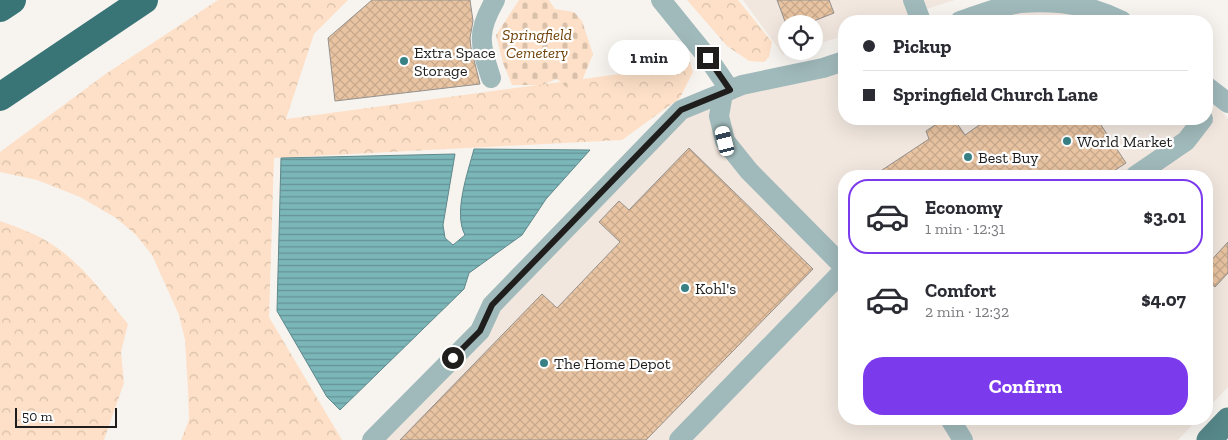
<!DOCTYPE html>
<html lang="en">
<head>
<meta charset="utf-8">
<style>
  body { margin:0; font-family:"Zilla Slab",serif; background:#f2f2f3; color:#2b2b33; height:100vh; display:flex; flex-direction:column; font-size:19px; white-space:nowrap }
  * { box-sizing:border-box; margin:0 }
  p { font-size:16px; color:#7c7c81 }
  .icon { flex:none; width:28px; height:28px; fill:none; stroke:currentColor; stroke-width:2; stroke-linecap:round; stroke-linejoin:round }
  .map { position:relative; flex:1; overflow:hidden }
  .details { position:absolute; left:838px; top:170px; width:375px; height:255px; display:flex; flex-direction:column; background:#fff; border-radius:20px; box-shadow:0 5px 20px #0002 }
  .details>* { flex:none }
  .hud { position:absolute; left:838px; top:15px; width:375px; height:110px; border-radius:20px; box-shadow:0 5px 20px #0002; display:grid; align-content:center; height:110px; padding:0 25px; background:#fff }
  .tools { position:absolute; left:778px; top:15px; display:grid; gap:10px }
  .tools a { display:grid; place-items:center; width:45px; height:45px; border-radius:50%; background:#fff; box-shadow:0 5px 20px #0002; font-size:25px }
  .scale { position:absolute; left:15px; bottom:12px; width:102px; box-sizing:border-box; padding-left:5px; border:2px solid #1f1e1d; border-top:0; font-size:14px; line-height:18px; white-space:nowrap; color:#1f1e1d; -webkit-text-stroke:4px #fff; paint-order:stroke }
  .end { position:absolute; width:22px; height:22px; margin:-11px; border:6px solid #1f1e1d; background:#fff; box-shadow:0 0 0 2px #fff }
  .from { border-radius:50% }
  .bubble { position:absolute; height:35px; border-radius:18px; background:#fff; box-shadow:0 5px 20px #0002; font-size:16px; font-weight:700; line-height:35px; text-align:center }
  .car { position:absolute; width:15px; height:30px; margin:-15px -8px; border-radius:6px; box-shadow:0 0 4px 1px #0007; background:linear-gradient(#fff 24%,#345 0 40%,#fff 0 76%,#345 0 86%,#fff 0) }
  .hud b { display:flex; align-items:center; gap:18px; height:48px; font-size:19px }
  .hud b+b { border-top:1px solid #e1e1e2 }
  .hud i { width:12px; height:12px; background:#2b2b33 }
  ul { padding:9px 0 0; list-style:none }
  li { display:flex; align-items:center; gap:15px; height:75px; margin:0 10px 8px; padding:0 15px; border:2px solid transparent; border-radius:20px }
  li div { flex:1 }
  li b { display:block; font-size:19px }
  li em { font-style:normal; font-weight:700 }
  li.current { border-color:#7c3aed }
  li>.icon { width:45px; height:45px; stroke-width:1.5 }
  .action { display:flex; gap:10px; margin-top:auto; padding:10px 25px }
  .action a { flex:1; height:58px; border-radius:20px; background:#7c3aed; color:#fff; font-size:20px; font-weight:700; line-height:58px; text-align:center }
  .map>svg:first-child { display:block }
  .built { fill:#f1e7df }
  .forest { fill:url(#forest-crowns) }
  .cemetery { fill:url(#cemetery-stones) }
  .water { fill:url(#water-rules); stroke:#5f888a }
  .building { fill:url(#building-cross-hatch); stroke:#94918e }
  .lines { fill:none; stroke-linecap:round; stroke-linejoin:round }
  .minor { stroke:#a0b9ba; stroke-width:20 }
  .major { stroke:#568789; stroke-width:25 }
  .highway { stroke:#397477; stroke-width:28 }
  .route { stroke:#1f1e1d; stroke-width:6 }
  .poi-dot { fill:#378084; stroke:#fff; stroke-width:2 }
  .labels { text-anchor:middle; stroke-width:4.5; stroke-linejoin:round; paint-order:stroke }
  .park-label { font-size:16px; font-style:italic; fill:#704108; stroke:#fff }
  .poi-label { font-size:16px; fill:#1f1e1d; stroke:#fff; text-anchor:start }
</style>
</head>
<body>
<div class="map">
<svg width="1228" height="440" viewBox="0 0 1228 440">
  <defs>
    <pattern id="forest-crowns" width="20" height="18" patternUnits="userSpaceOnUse" patternTransform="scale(1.25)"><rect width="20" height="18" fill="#fde0c7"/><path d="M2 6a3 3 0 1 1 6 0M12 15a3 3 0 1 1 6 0" fill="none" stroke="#d8c0aa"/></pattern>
    <pattern id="cemetery-stones" width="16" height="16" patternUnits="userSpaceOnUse" patternTransform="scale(1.25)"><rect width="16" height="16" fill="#fde0c7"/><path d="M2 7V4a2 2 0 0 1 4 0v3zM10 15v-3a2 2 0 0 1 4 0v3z" fill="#d8c0aa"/></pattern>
    <pattern id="water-rules" width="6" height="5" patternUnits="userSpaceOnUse" patternTransform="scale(1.25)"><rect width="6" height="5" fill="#7bb6b9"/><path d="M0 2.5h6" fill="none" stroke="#649396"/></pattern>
    <pattern id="building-cross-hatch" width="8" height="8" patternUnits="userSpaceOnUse" patternTransform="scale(1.25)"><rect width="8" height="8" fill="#e9c4a2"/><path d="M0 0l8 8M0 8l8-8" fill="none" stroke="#c7a88b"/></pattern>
  </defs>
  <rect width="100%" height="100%" fill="#f7f4f0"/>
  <g class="built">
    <path d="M743 0H955L889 21H844V36L814 45V24H786V51H796L783 55Z"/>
    <path d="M1009 6 1121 21H960Z"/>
    <path d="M844 61V119H1206V90L1228 119V387L1206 410V176H844V419H1198L1178 440H372L681 110Z"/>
  </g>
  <g class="forest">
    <path d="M218 0H348L314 34 286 119 657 69 681 56 690 62 693 72 680 98 622 140 274 158 269 317 342 440H181L189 420 188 390 185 340 179 315 152 255 136 235 116 218 80 197 37 180 0 172V152L107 73Z"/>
    <path d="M687 0H738L772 42 769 57 764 62 749 61 727 46Z"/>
    <path d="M0 221C20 228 39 235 56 247 85 267 106 297 128 324L121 352 124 383 104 440H0Z"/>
  </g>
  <path class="cemetery" d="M519 0H549L555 9 574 12 582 21 593 54 579 88 569 89 557 79 542 85H512L503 63 496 35Z"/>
  <path class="water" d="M474 149 590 150 546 199 522 235 469 273 464 289 340 410 327 397 277 311 281 158 455 154 443 225 445 238 453 245 465 235C453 213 468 172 474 149Z"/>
  <g class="building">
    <path d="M372 0H470L473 21 470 38 471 48 480 84 335 101 328 38Z"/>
    <path d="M777 0H829L834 13 806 24H786Z"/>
    <path d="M944 119H954L965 135 988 119H1097L1126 163 1106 176H873L929 139 926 131Z"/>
    <path d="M689 148 813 269 646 440H400L542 294 557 308 620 242 599 222 619 201 629 210Z"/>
    <path d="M1228 242V273L1215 287 1206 279V266Z"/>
  </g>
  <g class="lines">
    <g class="minor">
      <path d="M661 0 708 58 730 90"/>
      <path d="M913 0 921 21"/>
      <path d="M960 21C979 15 1000 6 1020 3 1055 0 1091 5 1122 21"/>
      <path d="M491 78C480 44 476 33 495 0"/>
      <path d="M1206 86 1228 103"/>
      <path d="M723 93 719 116 725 141 749 171 844 267"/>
      <path d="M1135 176 1186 141 1203 119"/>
      <path d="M950 419 963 440"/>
      <path d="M372 440 480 331 492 305 681 110 742 85 823 68 844 61"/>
      <path d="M679 440 844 270"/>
    </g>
    <path class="major" d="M1209 440 1228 420"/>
    <g class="highway">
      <path d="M0 8 12 0"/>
      <path d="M0 97 144 0"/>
    </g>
  </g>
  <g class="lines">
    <path class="route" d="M453 358 480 331 492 305 681 110 730 90 708 58"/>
  </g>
  <g class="poi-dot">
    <circle cx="404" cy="61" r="5"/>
    <circle cx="1067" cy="141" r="5"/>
    <circle cx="968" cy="157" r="5"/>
    <circle cx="685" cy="288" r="5"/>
    <circle cx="544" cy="363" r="5"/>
  </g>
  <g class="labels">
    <g class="park-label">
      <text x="537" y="40">Springfield<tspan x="537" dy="18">Cemetery</tspan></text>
    </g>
    <g class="poi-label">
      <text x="414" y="58">Extra Space<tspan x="414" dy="18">Storage</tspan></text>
      <text x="1077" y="147">World Market</text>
      <text x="978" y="163">Best Buy</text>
      <text x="695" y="294">Kohl's</text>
      <text x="554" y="369">The Home Depot</text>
    </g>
  </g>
</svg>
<div class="tools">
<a><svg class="icon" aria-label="locate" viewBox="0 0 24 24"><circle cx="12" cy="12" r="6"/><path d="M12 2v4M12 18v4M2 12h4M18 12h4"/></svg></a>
</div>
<div class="scale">50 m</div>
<i class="end from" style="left:453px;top:358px"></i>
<i class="end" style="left:708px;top:58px"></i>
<div class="bubble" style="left:608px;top:40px;width:82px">1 min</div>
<i class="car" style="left:725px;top:141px;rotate:346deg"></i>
<div class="hud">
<b><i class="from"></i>Pickup</b>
<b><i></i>Springfield Church Lane</b>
</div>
<section class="details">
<ul>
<li class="current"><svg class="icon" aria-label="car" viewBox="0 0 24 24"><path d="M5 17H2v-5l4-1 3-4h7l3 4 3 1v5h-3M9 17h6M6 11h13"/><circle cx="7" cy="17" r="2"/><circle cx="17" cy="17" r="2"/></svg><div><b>Economy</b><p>1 min · 12:31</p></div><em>$3.01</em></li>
<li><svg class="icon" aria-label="car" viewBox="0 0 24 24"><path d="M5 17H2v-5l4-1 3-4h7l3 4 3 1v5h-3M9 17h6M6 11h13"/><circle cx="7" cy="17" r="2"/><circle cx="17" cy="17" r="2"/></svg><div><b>Comfort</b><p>2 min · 12:32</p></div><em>$4.07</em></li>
</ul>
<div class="action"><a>Confirm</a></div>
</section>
</div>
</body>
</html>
